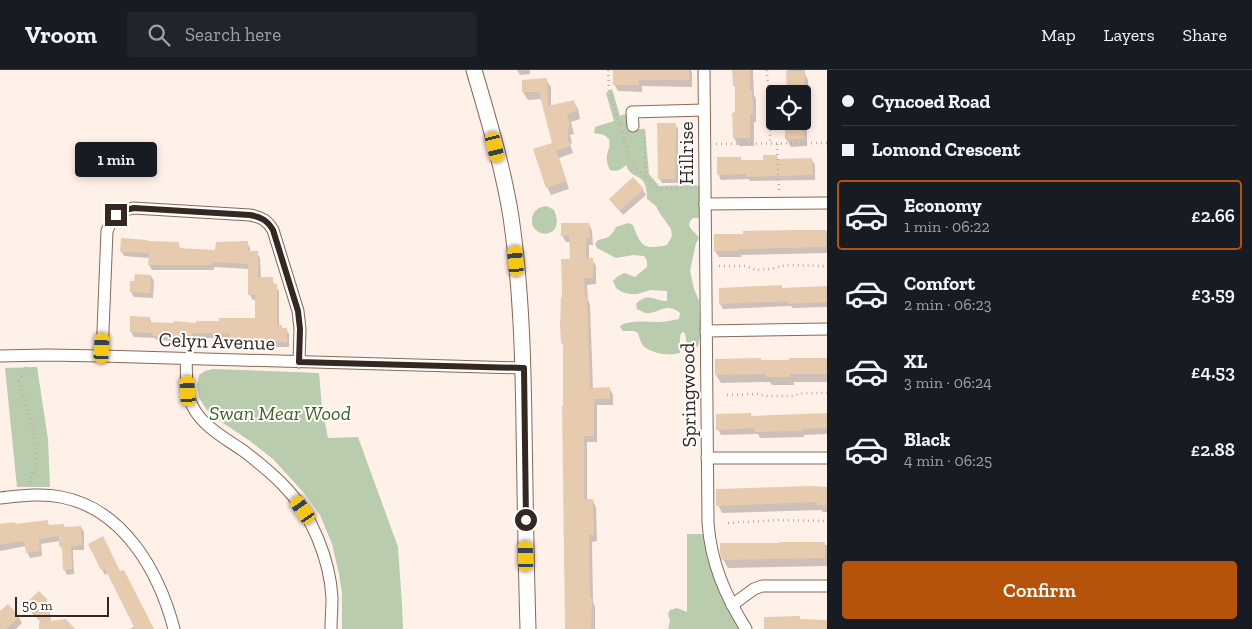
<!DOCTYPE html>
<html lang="en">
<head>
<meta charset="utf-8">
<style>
  body { margin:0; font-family:"Zilla Slab",serif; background:#20242c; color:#f1f3f6; height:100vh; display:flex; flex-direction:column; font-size:19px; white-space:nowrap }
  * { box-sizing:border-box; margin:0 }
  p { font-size:16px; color:#9ea1a6 }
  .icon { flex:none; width:28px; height:28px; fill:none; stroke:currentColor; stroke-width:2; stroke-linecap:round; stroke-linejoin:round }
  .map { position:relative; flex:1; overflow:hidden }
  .side { display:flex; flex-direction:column; background:#171b24; width:425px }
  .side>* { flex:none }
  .guide { display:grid; align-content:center; height:110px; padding:0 15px; background:#171b24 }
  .tools { position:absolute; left:766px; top:15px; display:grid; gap:10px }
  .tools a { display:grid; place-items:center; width:45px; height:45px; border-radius:5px; background:#171b24; box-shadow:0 2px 8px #0003; font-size:25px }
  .scale { position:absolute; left:15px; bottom:12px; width:94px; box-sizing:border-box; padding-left:5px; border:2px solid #352820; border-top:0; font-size:14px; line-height:18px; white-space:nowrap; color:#352820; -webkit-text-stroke:4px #fff; paint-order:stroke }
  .end { position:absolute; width:22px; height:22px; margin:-11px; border:6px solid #352820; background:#fff; box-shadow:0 0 0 2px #fff }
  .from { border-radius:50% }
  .bubble { position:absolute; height:35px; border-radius:5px; background:#171b24; box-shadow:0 2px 8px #0003; font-size:16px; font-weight:600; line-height:35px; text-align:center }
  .car { position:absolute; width:15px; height:30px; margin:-15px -8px; border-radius:6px; box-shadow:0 0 4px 1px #0007; background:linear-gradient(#f5c518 24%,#345 0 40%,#f5c518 0 76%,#345 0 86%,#f5c518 0) }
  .guide b { display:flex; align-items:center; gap:18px; height:48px; font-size:19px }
  .guide b+b { border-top:1px solid #363941 }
  .guide i { width:12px; height:12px; background:#f1f3f6 }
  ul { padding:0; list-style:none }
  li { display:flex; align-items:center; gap:15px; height:70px; margin:0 10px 8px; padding:0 5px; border:2px solid transparent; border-radius:5px }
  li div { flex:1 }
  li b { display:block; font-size:19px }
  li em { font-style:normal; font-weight:600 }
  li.active { border-color:#b45309 }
  li>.icon { width:45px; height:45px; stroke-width:1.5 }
  .action { display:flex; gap:10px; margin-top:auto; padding:10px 15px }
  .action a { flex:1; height:58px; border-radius:5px; background:#b45309; color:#fff; font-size:20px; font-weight:600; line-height:58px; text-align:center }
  header { display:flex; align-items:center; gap:30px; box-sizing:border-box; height:70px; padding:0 25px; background:#171b24; border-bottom:1px solid #363941 }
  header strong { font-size:24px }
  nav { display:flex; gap:28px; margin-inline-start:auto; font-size:18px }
  .search { width:350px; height:45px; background:#20242c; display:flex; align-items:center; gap:12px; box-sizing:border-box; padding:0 18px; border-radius:5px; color:#9ea1a6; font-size:19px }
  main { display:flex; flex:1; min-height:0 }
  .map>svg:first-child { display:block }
  .green { fill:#b9ccae }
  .shadow { fill:#0003 }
  .building { fill:#e7cbaf }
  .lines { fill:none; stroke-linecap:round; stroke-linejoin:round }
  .minor-casing { stroke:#896956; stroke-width:13 }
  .tertiary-casing { stroke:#896956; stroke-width:17 }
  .path { stroke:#bcaea6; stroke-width:2.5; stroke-dasharray:1 4; stroke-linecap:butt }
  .minor { stroke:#fff; stroke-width:11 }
  .tertiary { stroke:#fff; stroke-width:15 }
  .route { stroke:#352820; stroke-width:6 }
  .labels { text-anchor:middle; stroke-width:4; stroke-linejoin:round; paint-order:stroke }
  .street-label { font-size:20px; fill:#352820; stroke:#fff }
  .park-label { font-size:20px; font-style:italic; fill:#3e6222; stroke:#fff }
</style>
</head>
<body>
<header>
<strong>Vroom</strong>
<div class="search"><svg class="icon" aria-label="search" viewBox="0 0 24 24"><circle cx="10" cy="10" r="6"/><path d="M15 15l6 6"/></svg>Search here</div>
<nav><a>Map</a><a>Layers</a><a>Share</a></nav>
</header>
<main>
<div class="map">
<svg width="827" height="559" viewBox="0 0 827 559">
  <rect width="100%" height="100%" fill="#fff0e8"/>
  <g class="green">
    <path d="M612 19 620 46 625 44 630 46 633 59H645L649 104 659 116 695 115 704 118 705 148H693L690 151 689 156C692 161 696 163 699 168L696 173 690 201 694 219 699 231 700 255 701 262 698 276C685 283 687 272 685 263L682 262 680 266V283C670 286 655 284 646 278 641 275 640 269 638 263L634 261H623L620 257 621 255C632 250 646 252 658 252 665 252 672 250 679 249L680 243C666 231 658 245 645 243 642 242 640 240 637 239L636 234C649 221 655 232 667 231V221L651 220 637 224H630L622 222 616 218 613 211 617 207 624 203 635 207 647 197V191L644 186 633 185 616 188 597 178 595 174 598 170C608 168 612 166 616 157L628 153 633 155C641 177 644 180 667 175L672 166 671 159 659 142 656 136 647 129C647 122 646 113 641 109 634 104 630 105 626 95 621 100 617 102 610 100 602 84 612 81 609 69L604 65 594 63 595 57 614 51 606 23Z"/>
    <path d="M547 136 554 140C556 145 558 151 556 156 554 164 543 166 537 161 533 158 532 155 532 151 532 141 538 137 547 136Z"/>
    <path d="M37 297 48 369 50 417H17L5 298Z"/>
    <path d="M213 299 319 303 322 337 328 368 358 367 398 477 402 535 403 559H342V523L339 504 332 474 320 445 304 423 273 389 250 371 220 351 207 340 199 328 197 315 199 305 205 301Z"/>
    <path d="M687 464H709L746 559H668L670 551 668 544 670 540 677 538 687 542Z"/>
  </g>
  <g class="shadow">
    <path d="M517 0H530V4L520 5Z"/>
    <path d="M614 0H691L692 3V17L642 16V22L618 21 614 14Z"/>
    <path d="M734 0H753L754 25 756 29V52H754V76H739L734 68 736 44V19L734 15Z"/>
    <path d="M787 0H805V4L808 10 809 53H807V76L791 77 786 69 802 51V24H788Z"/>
    <path d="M546 10 551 17V37L573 31 578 39 580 49 571 52 574 64 570 65 572 73 570 74 573 83 559 88 569 119 551 125 547 117 553 74 542 29 528 30 523 22Z"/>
    <path d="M675 54 678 59V113H662L659 108Z"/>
    <path d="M776 87 778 90H812L815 95V110L750 111 749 109 721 110 718 104 740 88 742 91H764Z"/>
    <path d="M643 120 646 125 623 145 610 129Z"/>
    <path d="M589 154 592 161 593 175H589V189H592L596 196V214L587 215 588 230 590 235 593 319H610L613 325V335H597V372H587V431H593L596 437 597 471 592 472 593 533 595 536V559H567L564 277 562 273V228L571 190V172H566L562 165Z"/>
    <path d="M827 161V183L741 185V187H719L715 181 744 165V163Z"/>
    <path d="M247 173 250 178V183H257L260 188 261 209 272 208 275 216 279 221V256H281L283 259H286L289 264V277H258L255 273H234L232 269 223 268H194V271H173L156 270 155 268 134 267 131 262 149 248 152 253 198 254 256 249V230H253L250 225 249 199 214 197V200H152L149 195 150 188 124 186 121 181 178 174 181 179 217 181Z"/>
    <path d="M151 206 154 211 153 228 134 227 131 222V212Z"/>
    <path d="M781 217 783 219 827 217V237L792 238 791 236 723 239 720 234V219Z"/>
    <path d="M827 289V312H794V315H772L770 312 721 313 716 305 761 291Z"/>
    <path d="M750 344 752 347 827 344V364L804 365V367L760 368 758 364 721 365 718 359Z"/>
    <path d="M827 418V442H823L821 440 722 443 718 435Z"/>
    <path d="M47 452 50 456 63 455 65 458 81 457 84 462V480H73L74 504 67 505 64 499 63 480 60 476V471L41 474 42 486 30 488 27 482 26 476 0 481V455L16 456Z"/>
    <path d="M824 473 825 475H827V496L728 498 723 489Z"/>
    <path d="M89 475 120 503 153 559H130L135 556 108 503 105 505Z"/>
    <path d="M46 530 49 536 51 552 73 559H48L29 540 26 534Z"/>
    <path d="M8 536 19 548 22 553 16 559H0V542Z"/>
  </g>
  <g class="building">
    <path d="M613 0H689V10H639V15H613Z"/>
    <path d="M732 0H750V20H752L753 44H750V68H733L732 43 735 42V16H733Z"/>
    <path d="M786 1H805V24H787Z"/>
    <path d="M547 8 548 36 574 30 577 41 567 44 570 56 567 57 569 66H567L570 76 556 80 566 111 546 118 533 79 552 73 539 22H522V10Z"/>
    <path d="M785 51H803L804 69H785Z"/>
    <path d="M657 53H676L675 109H658Z"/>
    <path d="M763 85H777V89L812 88 813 105 746 107V104L717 105V87H741V90H763Z"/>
    <path d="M633 107 644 119 619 141 609 129Z"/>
    <path d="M561 153H589L590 168H586V188H593V208H584L585 227H587L590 314V318L610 317V329H594V366H584V429H593L594 465H589L590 528H592L591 559H565L562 336H563V273H561L560 256 561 227H562V220L561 189H570L569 165 561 166Z"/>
    <path d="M796 160H826V177L738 179V181H714V164H743V161Z"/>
    <path d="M121 168 147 170V171L179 172V178L215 180 216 172 248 171V181H258V207H273V214H277V255H282V258H287V272H253V268H230V264L219 263H192V266H152V263L130 262V246L150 247 149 252 174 253V251L196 253V251H219V248H255V225H248V194L212 192V195H148L149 183 120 182Z"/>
    <path d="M135 204 151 205 150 223 130 222V211H134Z"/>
    <path d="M782 215V218L827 216V232L788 234V231L719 234V218Z"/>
    <path d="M761 288V290H789V288H827V304H790V307H766V304L715 305V289Z"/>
    <path d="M751 343V346L827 343V358L802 359V361L755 362V358L716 360V344Z"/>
    <path d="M813 416 827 417V435H817V432L716 436V419Z"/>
    <path d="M48 450V455L64 454V457L81 456 82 475 71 476 72 499 63 500 62 476H59V466L39 469 40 481 26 483 24 471 0 475V454L15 452 16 454Z"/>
    <path d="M103 466 120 501 124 500 154 559H135L105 499 101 500 88 474Z"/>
    <path d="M779 472H825V488L722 490 720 484V473H779Z"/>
    <path d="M39 521 47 529 50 551 66 549 75 559H39V552L42 551 25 534Z"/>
    <path d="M8 534 20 547 6 559H0V541Z"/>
    <path d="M800 546V549L827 550V559H764V547Z"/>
  </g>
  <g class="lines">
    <g class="minor-casing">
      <g id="minor">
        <path d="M704 0 708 453C711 493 725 525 746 559"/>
        <path d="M633 56 632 42 704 40"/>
        <path d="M705 134 827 133"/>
        <path d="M706 261 827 259"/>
        <path d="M0 286 47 285 102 286 523 298"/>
        <path d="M102 286 107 161C113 146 118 142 133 138L250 145C261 147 267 150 273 160L298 241 300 259 299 292"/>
        <path d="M186 289C187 304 185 323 193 337 202 356 228 370 245 382 259 393 273 404 285 417 312 445 330 490 332 528 332 539 331 549 331 559"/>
        <path d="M707 388H827"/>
        <path d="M0 428C20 426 41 423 61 427 124 439 159 502 174 559"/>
        <path d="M732 535 754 519 762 516H827"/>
      </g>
    </g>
    <g class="tertiary-casing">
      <path id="tertiary" d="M474 0C488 48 503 97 511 147 521 216 523 285 524 355 525 423 526 491 528 559"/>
    </g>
    <g class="path">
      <path d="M608 0 609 20 620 57"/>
      <path d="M767 0V7L770 22V74"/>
      <path d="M622 62 631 93 645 107"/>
      <path d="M644 62 646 107 658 119 693 118"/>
      <path d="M716 74 827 73"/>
      <path d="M777 74 779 122"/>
      <path d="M719 196H746L756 200 770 199 787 195 827 196"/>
      <path d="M26 297 19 311 33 359 36 382V398L30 409 31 414"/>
      <path d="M727 325 759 324 765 326H791L804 323H827"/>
      <path d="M728 453 776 450 827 451"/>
    </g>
    <use href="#minor" class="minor"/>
    <use href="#tertiary" class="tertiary"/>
  </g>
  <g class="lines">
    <path class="route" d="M116 145 125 140 134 138 250 145C261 147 267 150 273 160L298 241 300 259 299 292 524 298 526 450"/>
  </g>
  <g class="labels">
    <g class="street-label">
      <text transform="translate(686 83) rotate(-90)" y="7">Hillrise</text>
      <text transform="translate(217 271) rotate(2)" y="7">Celyn Avenue</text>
      <text transform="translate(688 325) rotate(-91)" y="7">Springwood</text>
    </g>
    <g class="park-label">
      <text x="280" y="350">Swan Mear Wood</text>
    </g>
  </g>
</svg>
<div class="tools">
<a><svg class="icon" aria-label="locate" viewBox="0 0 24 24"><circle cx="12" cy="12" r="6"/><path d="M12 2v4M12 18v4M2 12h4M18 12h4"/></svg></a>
</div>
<div class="scale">50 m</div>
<i class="end from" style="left:526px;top:450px"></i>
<i class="end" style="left:116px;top:145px"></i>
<div class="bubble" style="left:75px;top:72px;width:82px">1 min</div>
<i class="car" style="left:495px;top:77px;rotate:166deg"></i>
<i class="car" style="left:516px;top:191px;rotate:355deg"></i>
<i class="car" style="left:102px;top:278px;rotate:3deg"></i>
<i class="car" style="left:188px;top:321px;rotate:356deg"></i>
<i class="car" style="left:303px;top:440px;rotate:325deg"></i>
<i class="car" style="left:526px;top:486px;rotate:359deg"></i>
</div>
<section class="side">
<div class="guide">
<b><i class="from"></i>Cyncoed Road</b>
<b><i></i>Lomond Crescent</b>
</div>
<ul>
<li class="active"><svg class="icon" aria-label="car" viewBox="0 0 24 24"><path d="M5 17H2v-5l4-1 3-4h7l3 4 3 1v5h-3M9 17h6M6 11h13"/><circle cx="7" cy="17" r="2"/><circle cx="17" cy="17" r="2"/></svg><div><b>Economy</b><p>1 min · 06:22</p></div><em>£2.66</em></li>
<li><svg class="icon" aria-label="car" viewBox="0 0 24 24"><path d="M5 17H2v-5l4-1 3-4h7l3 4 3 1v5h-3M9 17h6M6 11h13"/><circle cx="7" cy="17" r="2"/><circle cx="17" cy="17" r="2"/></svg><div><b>Comfort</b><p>2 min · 06:23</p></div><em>£3.59</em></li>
<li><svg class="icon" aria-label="car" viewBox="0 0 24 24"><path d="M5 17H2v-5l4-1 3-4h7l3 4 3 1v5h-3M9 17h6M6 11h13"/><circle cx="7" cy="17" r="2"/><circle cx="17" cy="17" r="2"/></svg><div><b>XL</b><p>3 min · 06:24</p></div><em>£4.53</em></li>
<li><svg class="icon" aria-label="car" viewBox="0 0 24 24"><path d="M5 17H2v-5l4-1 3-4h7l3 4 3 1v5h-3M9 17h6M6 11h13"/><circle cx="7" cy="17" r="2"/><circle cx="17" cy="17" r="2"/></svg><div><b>Black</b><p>4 min · 06:25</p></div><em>£2.88</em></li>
</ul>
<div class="action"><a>Confirm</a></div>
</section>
</main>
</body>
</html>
